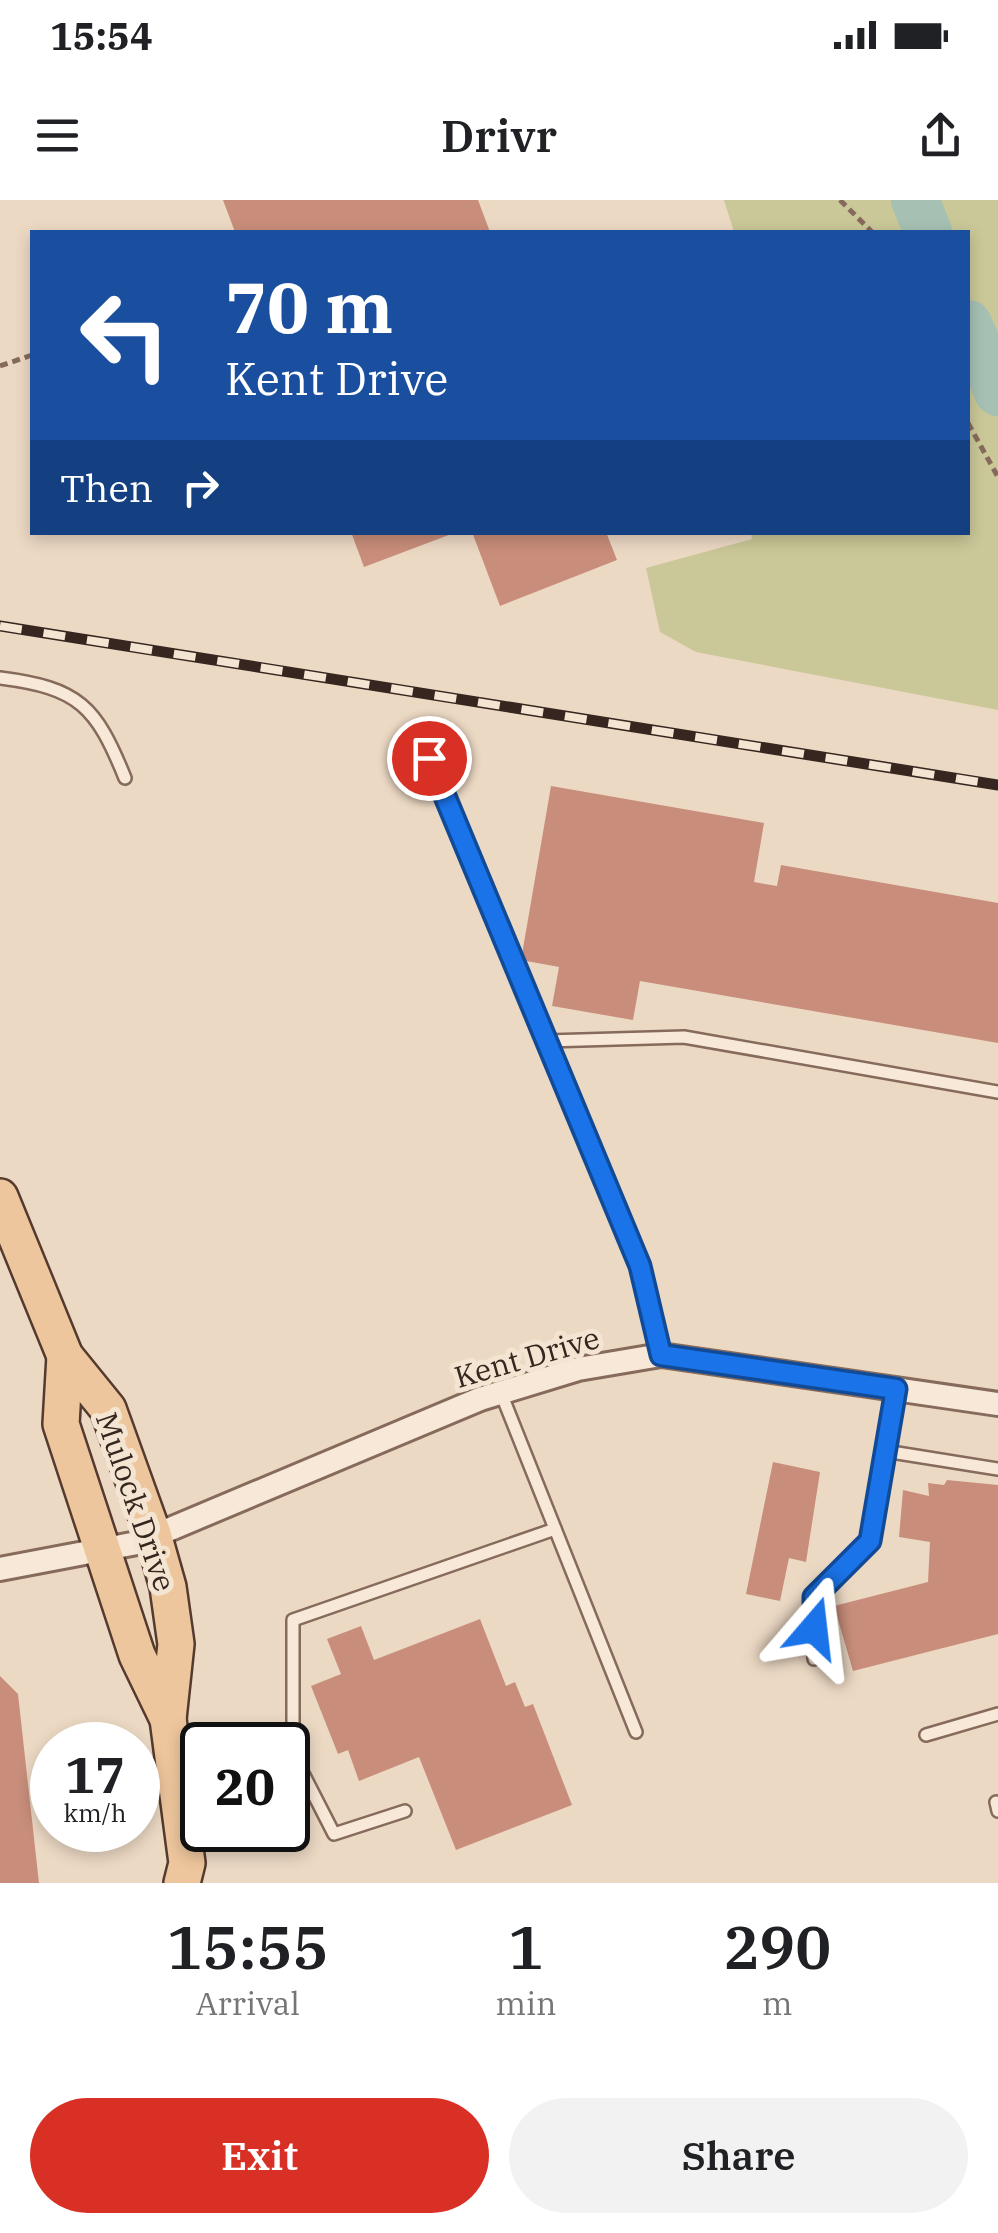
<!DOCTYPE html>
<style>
:root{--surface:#fff;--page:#f2f2f2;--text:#202124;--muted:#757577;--accent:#d93025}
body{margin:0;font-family:"IBM Plex Serif",serif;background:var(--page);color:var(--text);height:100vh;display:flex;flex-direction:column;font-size:38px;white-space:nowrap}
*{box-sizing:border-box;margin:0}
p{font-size:32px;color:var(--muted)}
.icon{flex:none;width:55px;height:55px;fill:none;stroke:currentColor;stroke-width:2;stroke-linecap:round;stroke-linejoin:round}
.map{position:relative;height:1683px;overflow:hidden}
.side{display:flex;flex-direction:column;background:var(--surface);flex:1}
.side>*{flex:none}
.top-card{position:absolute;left:30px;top:30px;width:940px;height:305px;border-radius:0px;box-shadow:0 5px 15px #0003;background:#1a4fa0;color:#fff;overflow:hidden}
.speed{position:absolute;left:30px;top:1522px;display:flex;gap:20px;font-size:50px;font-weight:700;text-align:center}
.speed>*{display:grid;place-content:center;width:130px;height:130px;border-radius:50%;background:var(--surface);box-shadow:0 5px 15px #0003;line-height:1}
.speed small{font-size:25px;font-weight:400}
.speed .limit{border:5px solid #111;border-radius:15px;background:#fff;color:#111}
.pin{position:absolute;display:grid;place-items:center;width:85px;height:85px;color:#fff;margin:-42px;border:5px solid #fff;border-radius:50%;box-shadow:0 2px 10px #0007}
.me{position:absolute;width:110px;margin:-55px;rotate:17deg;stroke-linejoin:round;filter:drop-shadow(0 0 8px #0008)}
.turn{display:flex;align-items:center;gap:35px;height:210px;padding:0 30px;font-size:45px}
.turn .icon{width:130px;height:130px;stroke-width:2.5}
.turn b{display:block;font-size:70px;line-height:85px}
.then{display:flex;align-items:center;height:95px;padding:0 30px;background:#0003;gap:20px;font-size:38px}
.eta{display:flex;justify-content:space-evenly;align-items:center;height:170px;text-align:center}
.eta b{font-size:60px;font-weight:600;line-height:70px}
.button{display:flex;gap:20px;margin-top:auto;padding:20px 30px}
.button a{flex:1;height:115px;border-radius:60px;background:var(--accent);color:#fff;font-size:40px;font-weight:600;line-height:115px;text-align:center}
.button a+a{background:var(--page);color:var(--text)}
.status{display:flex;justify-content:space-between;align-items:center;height:70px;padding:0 50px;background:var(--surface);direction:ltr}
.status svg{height:28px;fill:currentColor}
header{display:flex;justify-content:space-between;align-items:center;height:130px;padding:0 30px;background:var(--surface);font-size:45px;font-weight:600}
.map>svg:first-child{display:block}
.green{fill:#cac798}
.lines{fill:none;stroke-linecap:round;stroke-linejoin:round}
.river{stroke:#a6c0b3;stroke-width:48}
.building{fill:#c98e7b}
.service-casing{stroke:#866a5b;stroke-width:16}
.minor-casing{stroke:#866a5b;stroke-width:28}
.primary-casing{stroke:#543a2f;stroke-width:40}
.path{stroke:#866a5b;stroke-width:5;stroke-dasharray:8 5;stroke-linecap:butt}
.service{stroke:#f7e8d7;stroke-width:11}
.minor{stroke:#f7e8d7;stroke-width:22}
.primary{stroke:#eec69d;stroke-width:35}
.rail-casing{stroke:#37261f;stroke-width:11}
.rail{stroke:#f4e5d3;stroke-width:8;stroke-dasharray:22;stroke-linecap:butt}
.route-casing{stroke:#114b97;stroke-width:25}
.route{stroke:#1a73e8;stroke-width:18}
.labels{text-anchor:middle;stroke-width:10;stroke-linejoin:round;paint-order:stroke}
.street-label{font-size:30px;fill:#37261f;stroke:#f4e5d3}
</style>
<div class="status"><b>15:54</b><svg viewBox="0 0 49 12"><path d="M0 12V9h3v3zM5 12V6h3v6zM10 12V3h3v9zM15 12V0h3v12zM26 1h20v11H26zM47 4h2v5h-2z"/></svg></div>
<header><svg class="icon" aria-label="menu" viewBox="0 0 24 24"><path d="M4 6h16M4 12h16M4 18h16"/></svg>Drivr<svg class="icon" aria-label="share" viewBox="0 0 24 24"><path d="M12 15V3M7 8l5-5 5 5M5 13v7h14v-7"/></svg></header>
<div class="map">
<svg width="998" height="1683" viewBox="0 0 998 1683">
<rect width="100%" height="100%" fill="#ecd9c4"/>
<!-- green -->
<polygon class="green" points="724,0 998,0 998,510 696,452 660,432 646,368 752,339 751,333 968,332 968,32 734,32"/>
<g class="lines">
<!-- river -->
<g class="river">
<polyline points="915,0 928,32"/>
<polyline points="968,124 998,192"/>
</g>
</g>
<!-- building -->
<g class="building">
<polygon points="223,0 478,0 490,32 235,32"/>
<polygon points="351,332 454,332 454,333 364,367"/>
<polygon points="472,332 606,332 617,360 500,406"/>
<polygon points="551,586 764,623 754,682 777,686 781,665 998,703 998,843 640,781 633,820 552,806 559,767 521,760"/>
<polygon points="773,1262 820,1272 806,1362 789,1358 780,1401 746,1394"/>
<polygon points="947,1280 998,1285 998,1434 853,1471 834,1406 928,1382 930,1342 899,1337 903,1290 929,1296 928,1283 944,1285"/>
<polygon points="480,1419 506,1486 515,1482 525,1507 533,1504 572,1605 456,1650 419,1557 359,1581 348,1550 338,1554 311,1486 341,1474 327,1439 361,1426 374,1460"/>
<polygon points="0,1476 18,1494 39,1683 0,1683"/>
</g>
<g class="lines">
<defs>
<g id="service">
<path d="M0,478C79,488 96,506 125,578"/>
<polyline points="429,558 640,1066 661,1155"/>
<polyline points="547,841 684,837 998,892"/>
<polyline points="501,1193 636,1532"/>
<polyline points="885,1251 998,1269"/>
<polyline points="814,1459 814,1397 870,1341 896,1189"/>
<polyline points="926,1535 998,1514"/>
<polyline points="177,1567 202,1564"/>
<polyline points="996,1602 998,1611"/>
<polyline points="405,1611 334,1634 293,1554 293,1420 555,1329"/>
</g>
<polyline id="minor" points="0,1369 137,1343 480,1199 578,1169 661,1155 998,1204"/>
<g id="primary">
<polyline points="0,997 65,1156 108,1209 153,1334 168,1387 176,1444 168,1519"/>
<polyline points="65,1156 61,1224 137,1455 168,1519 187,1663 182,1683"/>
</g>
</defs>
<!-- service casing -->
<use href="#service" class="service-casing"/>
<!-- minor casing -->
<use href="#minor" class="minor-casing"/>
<!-- primary casing -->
<use href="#primary" class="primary-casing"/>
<!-- path -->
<g class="path">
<polyline points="840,0 872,32"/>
<polyline points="0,166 32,155"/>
<polyline points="968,223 998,277"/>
</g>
<!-- service -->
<use href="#service" class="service"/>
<!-- minor -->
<use href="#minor" class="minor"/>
<!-- primary -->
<use href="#primary" class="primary"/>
<defs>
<polyline id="rail" points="0,426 998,585"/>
</defs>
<!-- rail casing -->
<use href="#rail" class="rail-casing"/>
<!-- rail -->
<use href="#rail" class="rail"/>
</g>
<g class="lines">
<defs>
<polyline id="route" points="429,558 640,1066 661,1155 896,1189 870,1341 814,1397 814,1428"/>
</defs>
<!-- route casing -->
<use href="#route" class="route-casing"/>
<!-- route -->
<use href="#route" class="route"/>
</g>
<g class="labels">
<!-- street labels -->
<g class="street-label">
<text transform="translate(527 1158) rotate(-16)" y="10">Kent Drive</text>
<text transform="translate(135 1302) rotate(71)" y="10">Mulock Drive</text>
</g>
</g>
</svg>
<div class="speed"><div>17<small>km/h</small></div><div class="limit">20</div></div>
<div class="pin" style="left:429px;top:558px;background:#d93025"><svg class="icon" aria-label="arrive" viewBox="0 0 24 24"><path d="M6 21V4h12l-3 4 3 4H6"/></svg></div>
<svg class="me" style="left:814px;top:1428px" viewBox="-20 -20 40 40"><path d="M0-17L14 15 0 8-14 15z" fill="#1a73e8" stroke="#fff" stroke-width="4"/></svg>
<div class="top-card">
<div class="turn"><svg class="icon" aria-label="left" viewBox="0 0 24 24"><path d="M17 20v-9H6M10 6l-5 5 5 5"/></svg><div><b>70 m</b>Kent Drive</div></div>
<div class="then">Then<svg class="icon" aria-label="right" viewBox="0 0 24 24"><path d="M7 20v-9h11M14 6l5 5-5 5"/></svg></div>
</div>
</div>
<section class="side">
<div class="eta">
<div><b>15:55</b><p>Arrival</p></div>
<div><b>1</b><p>min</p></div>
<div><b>290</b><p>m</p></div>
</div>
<div class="button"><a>Exit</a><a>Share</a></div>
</section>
